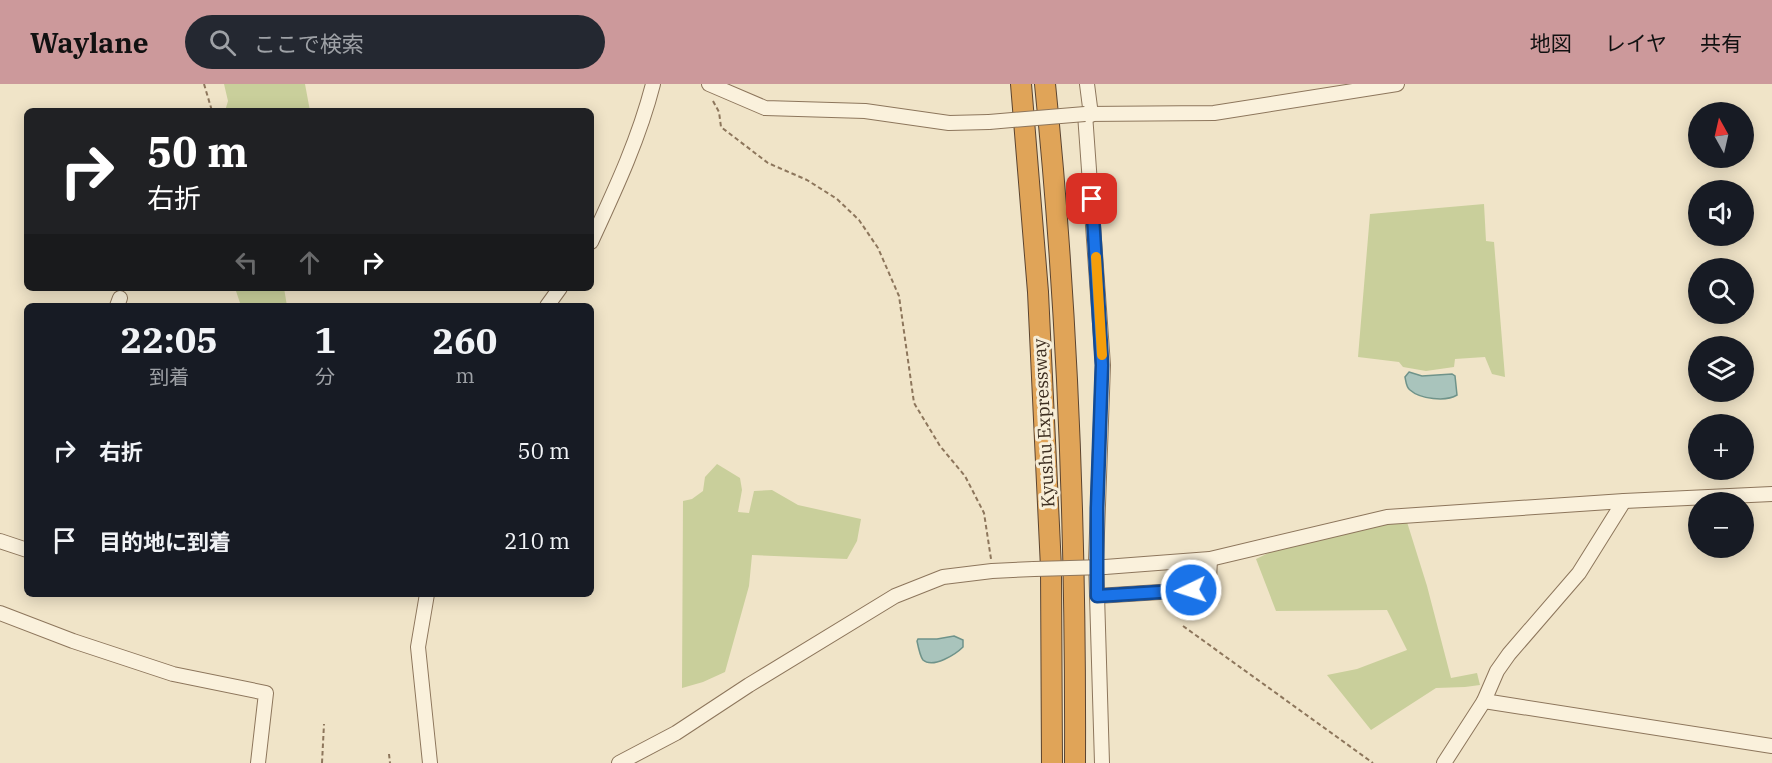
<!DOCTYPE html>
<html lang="ja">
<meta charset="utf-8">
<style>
:root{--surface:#171b24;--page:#242831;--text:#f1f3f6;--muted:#9ea1a6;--accent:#cc999b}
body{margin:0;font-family:"IBM Plex Serif","Noto Sans JP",serif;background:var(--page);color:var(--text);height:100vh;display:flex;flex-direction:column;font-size:22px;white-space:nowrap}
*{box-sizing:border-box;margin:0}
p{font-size:20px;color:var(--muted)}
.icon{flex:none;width:33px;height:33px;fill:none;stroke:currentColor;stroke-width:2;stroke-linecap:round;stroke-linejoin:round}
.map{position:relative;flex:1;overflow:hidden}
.panel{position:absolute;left:24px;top:219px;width:570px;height:294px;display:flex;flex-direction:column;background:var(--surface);border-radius:9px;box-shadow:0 3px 15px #0003}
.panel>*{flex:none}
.guide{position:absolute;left:24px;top:24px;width:570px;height:183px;border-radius:9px;box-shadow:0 3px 15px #0003;background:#202124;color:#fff;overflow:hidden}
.needle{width:39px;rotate:352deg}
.buttons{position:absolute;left:1688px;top:18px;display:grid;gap:12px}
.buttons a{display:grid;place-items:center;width:66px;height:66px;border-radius:50%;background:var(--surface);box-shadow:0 3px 15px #0003;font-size:30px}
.pin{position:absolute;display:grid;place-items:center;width:51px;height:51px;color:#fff;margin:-26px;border-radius:12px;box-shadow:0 3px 9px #0006}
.me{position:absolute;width:66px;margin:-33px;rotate:266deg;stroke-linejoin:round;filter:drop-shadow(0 0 4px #0008)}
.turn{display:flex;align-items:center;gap:21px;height:126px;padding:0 24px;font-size:27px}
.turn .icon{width:78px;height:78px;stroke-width:2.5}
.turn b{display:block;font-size:42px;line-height:51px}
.lanes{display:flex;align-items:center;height:57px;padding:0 24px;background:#0003;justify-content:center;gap:30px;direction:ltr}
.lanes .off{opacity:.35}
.eta{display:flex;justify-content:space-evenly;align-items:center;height:102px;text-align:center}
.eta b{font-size:36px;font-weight:700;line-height:42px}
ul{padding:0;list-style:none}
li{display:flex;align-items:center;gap:18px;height:90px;padding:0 24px}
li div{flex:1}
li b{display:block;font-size:22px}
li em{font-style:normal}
header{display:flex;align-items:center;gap:36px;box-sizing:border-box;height:84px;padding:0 30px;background:var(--accent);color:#111}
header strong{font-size:28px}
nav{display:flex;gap:33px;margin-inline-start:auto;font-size:21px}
.search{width:420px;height:54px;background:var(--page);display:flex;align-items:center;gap:15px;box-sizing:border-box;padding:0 21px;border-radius:33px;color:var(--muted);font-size:22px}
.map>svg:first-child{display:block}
.green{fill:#c9cf9b}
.water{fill:#a9c4bc;stroke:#6f938a;stroke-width:1.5}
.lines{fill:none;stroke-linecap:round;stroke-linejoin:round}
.minor-casing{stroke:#8d765c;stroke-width:16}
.highway-casing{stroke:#5b4430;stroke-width:22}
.path{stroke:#8d765c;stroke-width:2;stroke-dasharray:4.5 3;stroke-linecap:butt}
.minor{stroke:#faf1dc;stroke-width:14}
.highway{stroke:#e0a458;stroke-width:20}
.minor-bridge-casing{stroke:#8d765c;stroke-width:16;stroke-linecap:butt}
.minor-bridge{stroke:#faf1dc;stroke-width:14}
.route-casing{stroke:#114b97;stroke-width:15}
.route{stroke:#1a73e8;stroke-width:10}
.slow{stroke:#f59e0b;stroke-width:10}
.labels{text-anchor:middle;stroke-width:6;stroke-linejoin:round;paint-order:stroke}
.street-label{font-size:18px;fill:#3d2e20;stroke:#f7eed8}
</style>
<header>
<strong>Waylane</strong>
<div class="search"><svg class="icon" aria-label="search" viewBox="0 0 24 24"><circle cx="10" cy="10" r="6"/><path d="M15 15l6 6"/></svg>ここで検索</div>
<nav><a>地図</a><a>レイヤ</a><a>共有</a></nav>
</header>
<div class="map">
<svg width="1772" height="679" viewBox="0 0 1772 679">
<rect width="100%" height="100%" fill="#f0e4c8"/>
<!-- green -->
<g class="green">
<polygon points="224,0 305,0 310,27 225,27 228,17"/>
<polygon points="1484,120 1486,157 1494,158 1505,293 1492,290 1485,273 1455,275 1454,283 1426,287 1403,283 1399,278 1358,273 1370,130"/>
<polygon points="235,204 284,204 287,222 241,222"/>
<polygon points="717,380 740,394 742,406 738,428 749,429 754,407 772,406 798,421 861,435 857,457 847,475 752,471 749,502 725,588 703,598 682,604 683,417 692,415 703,407 705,393"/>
<polygon points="1407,438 1427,502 1451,594 1477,589 1480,601 1465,603 1436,604 1371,646 1327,591 1357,585 1407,566 1387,526 1276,527 1256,475 1287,460 1381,440"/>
</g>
<!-- water -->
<g class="water">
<path d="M1409,288L1422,292L1452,290L1455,292L1457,311C1446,318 1420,315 1410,306C1406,303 1406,297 1405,293Z"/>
<path d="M954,552L963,556V563C956,570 933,585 923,576C920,572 918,562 917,557L918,555H937Z"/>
</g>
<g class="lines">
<defs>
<g id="minor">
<polyline points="709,0 765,24 865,27 949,39 989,38"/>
<polyline points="1087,0 1091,31"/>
<path d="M591,158C615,106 639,55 653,0"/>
<polyline points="117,222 120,214"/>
<polyline points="547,222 560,204"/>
<polyline points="0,457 27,466"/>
<polyline points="1105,483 1210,475 1387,433 1624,417 1772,410"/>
<polyline points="427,510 418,563 430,679"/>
<polyline points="1097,512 1191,506 1209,496 1210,475"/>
<polyline points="0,529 73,557 173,590 266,609 258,679"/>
<polyline points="1484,617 1772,662"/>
<polyline points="619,679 676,649 749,601 895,512 943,493 992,487 1034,485"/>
<polyline points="1102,679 1096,477 1103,281 1085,30 1214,29 1397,0"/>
<polyline points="1444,679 1484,617 1497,587 1509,570 1579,489 1624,417"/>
</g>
<g id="highway">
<polyline points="1021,0 1038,208 1051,484 1052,679"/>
<path d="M1045,0C1068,225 1076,453 1075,679"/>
</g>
</defs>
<!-- minor casing -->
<use href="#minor" class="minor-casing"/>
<!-- highway casing -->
<use href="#highway" class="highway-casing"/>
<!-- path -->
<g class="path">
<polyline points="204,0 212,27"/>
<polyline points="713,17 719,28 721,43 768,79 807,96 837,115 859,136 878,164 899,212 914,319 940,362 965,392 984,429 991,475"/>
<polyline points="1183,542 1373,679"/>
<polyline points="389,670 390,679"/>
<polyline points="322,679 324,640"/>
</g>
<!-- minor -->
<use href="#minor" class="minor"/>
<!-- highway -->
<use href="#highway" class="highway"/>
<defs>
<g id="minor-bridge">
<polyline points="989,38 1085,30"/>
<polyline points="1034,485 1105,483"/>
</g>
</defs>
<!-- minor-bridge casing -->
<use href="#minor-bridge" class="minor-bridge-casing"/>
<!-- minor-bridge -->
<use href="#minor-bridge" class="minor-bridge"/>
</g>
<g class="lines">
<defs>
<polyline id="route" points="1092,115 1102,281 1097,424 1097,512 1191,506"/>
</defs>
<!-- route casing -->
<use href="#route" class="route-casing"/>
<!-- route -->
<use href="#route" class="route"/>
<!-- slow -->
<polyline class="slow" points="1096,173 1102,271"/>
</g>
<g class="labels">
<!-- street labels -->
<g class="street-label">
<text transform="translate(1044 339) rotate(-93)" y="6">Kyushu Expressway</text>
</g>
</g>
</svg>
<div class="buttons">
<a><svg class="needle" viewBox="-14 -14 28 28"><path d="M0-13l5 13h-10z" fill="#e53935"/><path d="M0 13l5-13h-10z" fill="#9ea1a6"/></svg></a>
<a><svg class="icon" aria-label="sound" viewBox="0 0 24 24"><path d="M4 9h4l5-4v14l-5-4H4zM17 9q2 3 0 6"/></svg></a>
<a><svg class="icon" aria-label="search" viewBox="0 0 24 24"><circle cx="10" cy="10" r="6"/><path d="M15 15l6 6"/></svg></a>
<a><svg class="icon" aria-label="layers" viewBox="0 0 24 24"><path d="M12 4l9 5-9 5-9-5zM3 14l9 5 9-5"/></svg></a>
<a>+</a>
<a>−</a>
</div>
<div class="pin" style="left:1092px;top:115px;background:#d93025"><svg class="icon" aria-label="arrive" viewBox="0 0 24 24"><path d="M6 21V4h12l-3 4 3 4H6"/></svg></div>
<svg class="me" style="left:1191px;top:506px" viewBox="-20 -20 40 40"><circle r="17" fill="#1a73e8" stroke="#fff" stroke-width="3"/><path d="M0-11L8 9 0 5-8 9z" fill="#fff"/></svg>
<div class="guide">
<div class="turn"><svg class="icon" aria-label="right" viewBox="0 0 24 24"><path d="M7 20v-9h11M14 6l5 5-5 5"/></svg><div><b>50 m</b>右折</div></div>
<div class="lanes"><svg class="icon off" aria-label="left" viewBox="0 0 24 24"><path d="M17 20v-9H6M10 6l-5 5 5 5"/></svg><svg class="icon off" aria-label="ahead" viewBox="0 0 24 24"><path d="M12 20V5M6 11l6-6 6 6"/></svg><svg class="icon" aria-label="right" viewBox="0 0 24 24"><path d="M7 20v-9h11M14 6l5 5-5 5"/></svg></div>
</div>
<section class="panel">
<div class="eta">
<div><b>22:05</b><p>到着</p></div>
<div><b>1</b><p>分</p></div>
<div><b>260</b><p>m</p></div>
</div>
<ul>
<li><svg class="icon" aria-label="right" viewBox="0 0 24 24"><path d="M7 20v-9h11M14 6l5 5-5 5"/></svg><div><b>右折</b></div><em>50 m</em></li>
<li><svg class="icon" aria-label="arrive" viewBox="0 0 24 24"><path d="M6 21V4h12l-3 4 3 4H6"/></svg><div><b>目的地に到着</b></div><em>210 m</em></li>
</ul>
</section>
</div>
